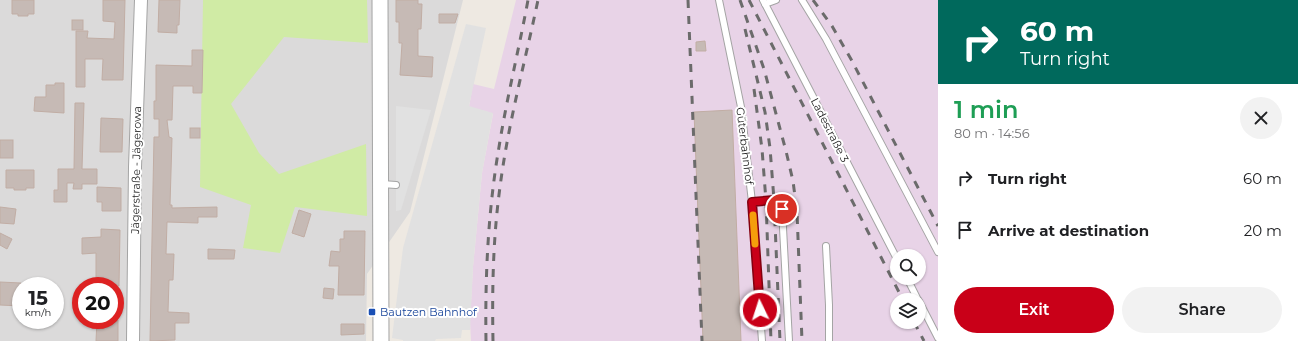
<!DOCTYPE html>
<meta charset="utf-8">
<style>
:root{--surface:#fff;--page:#f2f2f2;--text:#202124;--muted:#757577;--accent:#c90018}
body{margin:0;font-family:Montserrat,sans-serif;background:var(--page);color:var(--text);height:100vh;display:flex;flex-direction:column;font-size:15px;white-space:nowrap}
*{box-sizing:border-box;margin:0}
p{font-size:13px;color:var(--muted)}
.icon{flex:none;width:22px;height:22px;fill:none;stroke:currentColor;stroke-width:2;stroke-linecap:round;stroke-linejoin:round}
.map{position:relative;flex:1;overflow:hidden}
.sheet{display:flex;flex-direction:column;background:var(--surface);width:360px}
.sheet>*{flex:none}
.guide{background:#00695c;color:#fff;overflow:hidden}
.tools{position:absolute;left:890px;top:249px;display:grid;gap:8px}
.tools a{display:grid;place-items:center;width:36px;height:36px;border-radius:50%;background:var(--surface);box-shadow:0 1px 3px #0004;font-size:20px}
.speed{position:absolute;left:12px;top:277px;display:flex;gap:8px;font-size:20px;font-weight:700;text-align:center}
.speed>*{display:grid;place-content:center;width:52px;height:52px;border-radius:50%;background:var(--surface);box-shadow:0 1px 3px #0004;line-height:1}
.speed small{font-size:10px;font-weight:400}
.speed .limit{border:6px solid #d22;background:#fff;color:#111}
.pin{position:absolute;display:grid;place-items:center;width:34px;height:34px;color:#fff;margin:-17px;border:2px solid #fff;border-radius:50%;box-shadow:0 1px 4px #0007}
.me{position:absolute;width:44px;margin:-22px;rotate:356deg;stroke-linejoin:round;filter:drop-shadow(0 0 3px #0008)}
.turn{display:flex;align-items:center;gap:14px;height:84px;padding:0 16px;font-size:18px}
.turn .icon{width:52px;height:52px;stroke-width:2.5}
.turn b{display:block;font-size:28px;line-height:34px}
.round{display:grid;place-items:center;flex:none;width:42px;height:42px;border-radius:21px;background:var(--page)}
.summary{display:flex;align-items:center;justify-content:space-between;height:68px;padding:0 16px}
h1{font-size:24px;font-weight:600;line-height:30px;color:#1e9e55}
.primary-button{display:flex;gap:8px;margin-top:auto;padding:8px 16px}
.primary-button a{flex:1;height:46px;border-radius:24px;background:var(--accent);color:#fff;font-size:16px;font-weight:600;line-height:46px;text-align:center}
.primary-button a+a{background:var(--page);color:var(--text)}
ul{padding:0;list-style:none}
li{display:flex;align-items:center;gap:12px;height:52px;padding:0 16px}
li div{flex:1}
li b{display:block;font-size:15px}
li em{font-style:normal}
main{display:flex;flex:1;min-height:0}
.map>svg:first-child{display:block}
.residential{fill:#dbdada;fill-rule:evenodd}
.industrial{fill:#e8d3e7;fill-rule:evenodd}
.grass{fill:#d0eba5}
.parking{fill:#e1e1e1}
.building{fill:#c6bab5;stroke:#c1ada4}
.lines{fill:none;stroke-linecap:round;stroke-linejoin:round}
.service-casing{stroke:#a4a4a4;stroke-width:8}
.minor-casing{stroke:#a4a4a4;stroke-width:14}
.tertiary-casing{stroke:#a4a4a4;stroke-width:17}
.service{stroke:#fff;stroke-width:6}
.minor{stroke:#fff;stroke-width:12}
.tertiary{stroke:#fff;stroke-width:15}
.rail{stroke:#6b6b6b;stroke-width:3;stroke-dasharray:8 8;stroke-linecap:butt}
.route-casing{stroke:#830010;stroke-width:10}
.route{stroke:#c90018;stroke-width:7}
.slow{stroke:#f59e0b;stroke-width:7}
.transit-dot{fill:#1a4fb4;stroke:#fff;stroke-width:1.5}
.labels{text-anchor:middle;stroke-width:4;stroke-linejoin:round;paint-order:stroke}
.street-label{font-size:11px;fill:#1d1d1d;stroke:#fff}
.transit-label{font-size:11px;fill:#164399;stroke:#fff;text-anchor:start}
</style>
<main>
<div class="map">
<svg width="938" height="341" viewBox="0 0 938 341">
<rect width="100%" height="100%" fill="#eee9e2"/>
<!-- residential -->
<path class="residential" d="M0,0H463L410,212L367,274L366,341H0ZM21,286H55V320H21ZM81,286H115V320H81Z"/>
<!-- industrial -->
<path class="industrial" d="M516,0H938V341H471L470,321L473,267L482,173L493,114L469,107L473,84L494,89ZM897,256H919V278H897ZM897,300H919V322H897Z"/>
<!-- grass -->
<polygon class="grass" points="203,0 367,0 368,43 284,37 231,104 259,153 279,174 366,144 367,216 295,207 280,253 243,248 251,205 200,187"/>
<!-- parking -->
<g class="parking">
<polygon points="466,24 486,28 469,106 493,113 482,173 473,267 470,330 462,330 461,338 436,339 435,341 403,341 403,340 392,338 403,248"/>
<polygon points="396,106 431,110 401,210 396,211"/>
</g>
<!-- building -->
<g class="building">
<polygon points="12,0 34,0 34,14 28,14 28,16 18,16 18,14 12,14"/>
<polygon points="103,0 125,0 123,80 102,80 103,59 85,59 85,87 76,87 76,31 88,31 87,38 114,39 115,22 103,21"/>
<polygon points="159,0 180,0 179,25 177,25 177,33 158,32"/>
<polygon points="396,0 418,0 418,4 422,4 421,29 418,29 418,56 433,57 432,77 400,75 402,43 399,43 399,22 396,22"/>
<polygon points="439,14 458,14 455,23 439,23"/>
<rect x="72" y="20" width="11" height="10"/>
<polygon points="705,41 706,51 696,51 696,42"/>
<polygon points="192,50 203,50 202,93 193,93 193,86 173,86 172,120 167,120 169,137 172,138 170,205 172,205 172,208 217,207 217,217 198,217 198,223 167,222 166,254 174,254 173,280 169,280 168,312 189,313 189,323 175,323 175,340 150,341 154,137 159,137 159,119 154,119 154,101 156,101 156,65 192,66"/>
<polygon points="55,83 64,83 64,113 34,111 35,97 46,97 46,85 55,85"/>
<polygon points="75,103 84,103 82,169 97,169 97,184 82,184 82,189 73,189 74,183 67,183 67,202 54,202 54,190 58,190 58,169 74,169"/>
<polygon points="732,110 741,341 703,341 694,112"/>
<polygon points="101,118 123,119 122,152 100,152"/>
<rect x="190" y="128" width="10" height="10"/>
<rect x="0" y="140" width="13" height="18"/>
<polygon points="6,170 34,170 34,188 26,188 26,190 14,190 14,188 6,188"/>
<polygon points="97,187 121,188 121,211 102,211 102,202 97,202"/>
<polygon points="0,207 16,209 14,224 0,223"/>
<polygon points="299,210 311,214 304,237 292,233"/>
<polygon points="101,229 120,230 119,286 107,286 107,284 96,283 96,253 82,254 82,238 101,237"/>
<polygon points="344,231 365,231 364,295 338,295 339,266 329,266 331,251 340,252 340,239 344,239"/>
<polygon points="0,233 12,239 7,249 0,245"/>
<polygon points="208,249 235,250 234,259 208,259"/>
<polygon points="0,282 21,283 21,306 0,305"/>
<polygon points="324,288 334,289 333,299 323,298"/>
<polygon points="97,320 118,320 118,341 96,341"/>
<polygon points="341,324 364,324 364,334 341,335"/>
</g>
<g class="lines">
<defs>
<g id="service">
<polyline points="719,0 741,107 752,202 762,341"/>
<polyline points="763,0 897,259"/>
<polyline points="802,0 826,39 938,252"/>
<polyline points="765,4 776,0"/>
<polyline points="382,184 396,185"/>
<polyline points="752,202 774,200 777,201 782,209 789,341"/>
<polyline points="826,246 829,305 829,341"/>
<polyline points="907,278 918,300"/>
<polyline points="919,301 938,338"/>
</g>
<polyline id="minor" points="133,341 135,167 141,0"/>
<polyline id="tertiary" points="380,0 381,341"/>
</defs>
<!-- service casing -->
<use href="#service" class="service-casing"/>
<!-- minor casing -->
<use href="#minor" class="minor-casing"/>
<!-- tertiary casing -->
<use href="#tertiary" class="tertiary-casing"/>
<!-- service -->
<use href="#service" class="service"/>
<!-- minor -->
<use href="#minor" class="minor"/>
<!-- tertiary -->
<use href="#tertiary" class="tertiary"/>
<!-- rail -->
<g class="rail">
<polyline points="688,0 702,341"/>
<polyline points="740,0 764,69 786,151 793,181 797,212 802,341"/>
<polyline points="749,0 903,300"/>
<polyline points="813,0 832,26 852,61 938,226"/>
<polyline points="745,29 765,112 770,148 774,200 780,341"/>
<polyline points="754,89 762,149 766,201 771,341"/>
<polyline points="914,322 924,341"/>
<path d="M486,341C485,276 488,211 499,147C507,97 519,49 528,0"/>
<path d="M493,341C492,289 493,238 500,187C508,124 525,62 538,0"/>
</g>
</g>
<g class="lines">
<defs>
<polyline id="route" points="760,310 752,202 774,200 777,201 782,209"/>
</defs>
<!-- route casing -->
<use href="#route" class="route-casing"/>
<!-- route -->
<use href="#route" class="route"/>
<!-- slow -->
<polyline class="slow" points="753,215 755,244"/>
</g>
<!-- markers -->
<rect class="transit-dot" x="368" y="308" width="8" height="8" rx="2"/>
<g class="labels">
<!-- street labels -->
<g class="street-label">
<text transform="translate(830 130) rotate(63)" y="4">Ladestraße 3</text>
<text transform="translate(745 146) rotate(83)" y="4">Güterbahnhof</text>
<text transform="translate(136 170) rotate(-89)" y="4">Jägerstraße - Jägerowa</text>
</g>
<!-- transit labels -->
<g class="transit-label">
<text x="380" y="316">Bautzen Bahnhof</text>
</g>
</g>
</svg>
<div class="tools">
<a><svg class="icon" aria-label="search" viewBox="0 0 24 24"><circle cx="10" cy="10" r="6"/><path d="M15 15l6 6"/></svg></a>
<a><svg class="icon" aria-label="layers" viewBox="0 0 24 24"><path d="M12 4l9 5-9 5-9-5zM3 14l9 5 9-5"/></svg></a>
</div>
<div class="speed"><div>15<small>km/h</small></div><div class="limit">20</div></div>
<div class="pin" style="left:782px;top:209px;background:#d93025"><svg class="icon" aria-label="arrive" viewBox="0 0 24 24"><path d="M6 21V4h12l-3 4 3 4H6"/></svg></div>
<svg class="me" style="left:760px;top:310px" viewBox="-20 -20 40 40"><circle r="17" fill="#c90018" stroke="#fff" stroke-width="3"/><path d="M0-11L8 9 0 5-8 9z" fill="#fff"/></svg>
</div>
<section class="sheet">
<div class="guide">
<div class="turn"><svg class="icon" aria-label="right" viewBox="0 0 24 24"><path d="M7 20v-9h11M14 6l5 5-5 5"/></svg><div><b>60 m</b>Turn right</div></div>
</div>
<div class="summary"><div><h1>1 min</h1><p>80 m · 14:56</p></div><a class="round"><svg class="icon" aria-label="close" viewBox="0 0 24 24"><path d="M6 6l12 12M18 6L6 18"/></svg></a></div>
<ul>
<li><svg class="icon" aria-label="right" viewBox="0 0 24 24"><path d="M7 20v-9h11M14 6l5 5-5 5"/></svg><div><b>Turn right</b></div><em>60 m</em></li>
<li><svg class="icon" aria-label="arrive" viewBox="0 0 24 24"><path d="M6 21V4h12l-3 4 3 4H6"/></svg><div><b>Arrive at destination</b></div><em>20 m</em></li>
</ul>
<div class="primary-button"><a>Exit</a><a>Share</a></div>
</section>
</main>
